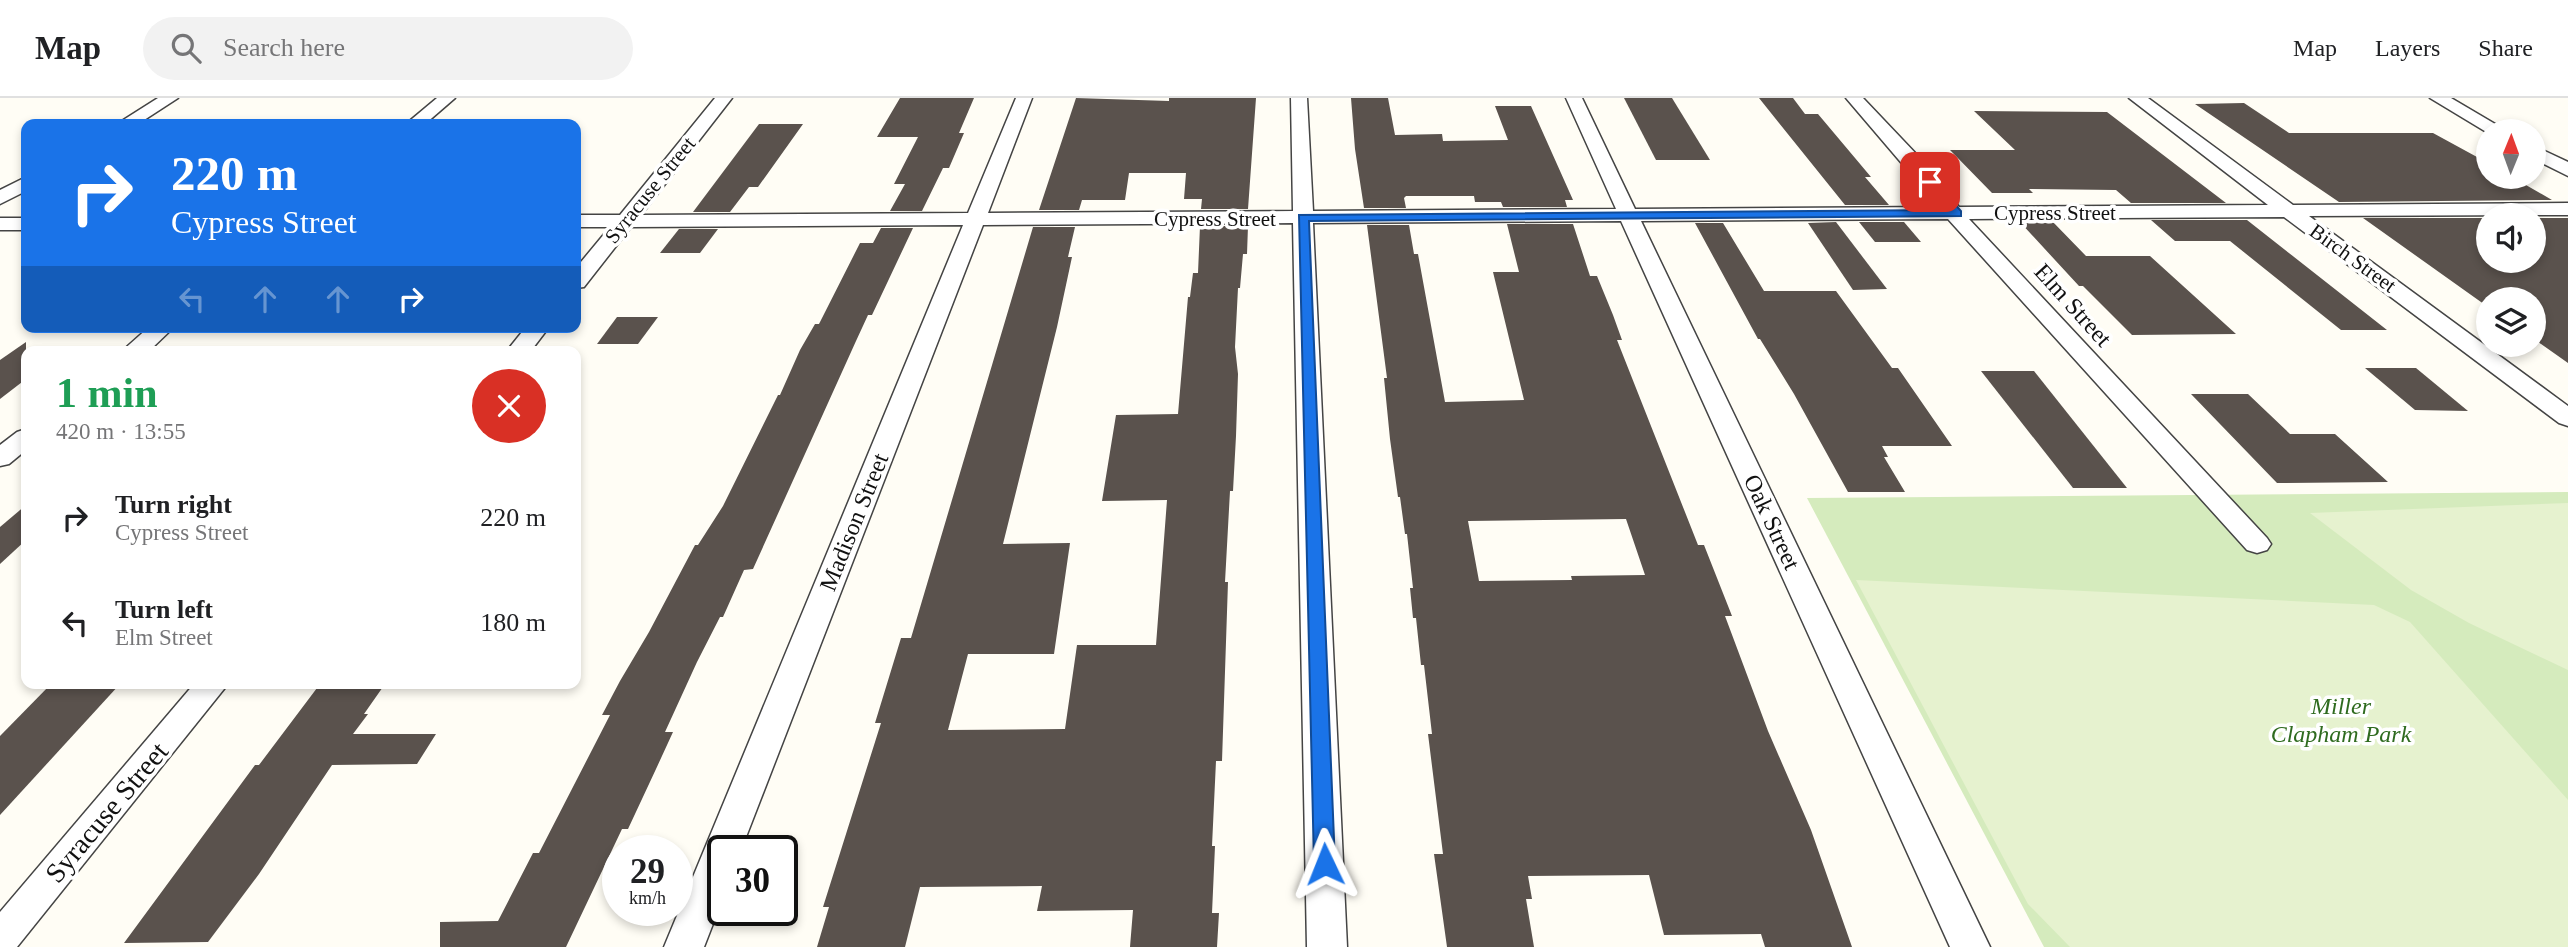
<!DOCTYPE html>
<meta charset="utf-8">
<style>
:root{--surface:#fff;--page:#f2f2f2;--text:#202124;--muted:#757577;--line:#e0e0e0}
body{margin:0;font-family:"Times New Roman",serif;background:var(--page);color:var(--text);height:100vh;display:flex;flex-direction:column;font-size:26px;white-space:nowrap}
*{box-sizing:border-box;margin:0}
p{font-size:23px;color:var(--muted)}
.icon{flex:none;width:38px;height:38px;fill:none;stroke:currentColor;stroke-width:2;stroke-linecap:round;stroke-linejoin:round}
.map{position:relative;flex:1;overflow:hidden}
.panel{position:absolute;left:21px;top:248px;width:560px;height:343px;display:flex;flex-direction:column;background:var(--surface);border-radius:14px;box-shadow:0 4px 10px #0003}
.panel>*{flex:none}
.banner{position:absolute;left:21px;top:21px;width:560px;height:214px;border-radius:14px;box-shadow:0 4px 10px #0003;background:#1a73e8;color:#fff;overflow:hidden}
.needle{width:46px;rotate:1deg}
.buttons{position:absolute;left:2476px;top:21px;display:grid;gap:14px}
.buttons a{display:grid;place-items:center;width:70px;height:70px;border-radius:50%;background:var(--surface);box-shadow:0 4px 10px #0003;font-size:35px}
.speed{position:absolute;left:602px;top:737px;display:flex;gap:14px;font-size:35px;font-weight:700;text-align:center}
.speed>*{display:grid;place-content:center;width:91px;height:91px;border-radius:50%;background:var(--surface);box-shadow:0 4px 10px #0003;line-height:1}
.speed small{font-size:18px;font-weight:400}
.speed .limit{border:4px solid #111;border-radius:10px;background:#fff;color:#111}
.pin{position:absolute;display:grid;place-items:center;width:60px;height:60px;color:#fff;margin:-30px;border-radius:14px;box-shadow:0 4px 10px #0006}
.me{position:absolute;width:77px;margin:-38px;rotate:358deg;stroke-linejoin:round;filter:drop-shadow(0 0 5px #0008)}
.turn{display:flex;align-items:center;gap:24px;height:147px;padding:0 35px;font-size:32px}
.turn .icon{width:91px;height:91px;stroke-width:2.5}
.turn b{display:block;font-size:49px;line-height:60px}
.lanes{display:flex;align-items:center;height:66px;padding:0 35px;background:#0003;justify-content:center;gap:35px;direction:ltr}
.lanes .off{opacity:.35}
.round{display:grid;place-items:center;flex:none;width:74px;height:74px;border-radius:37px;background:var(--page)}
.headline{display:flex;align-items:center;justify-content:space-between;height:119px;padding:0 35px}
h1{font-size:42px;font-weight:800;line-height:52px;color:#1e9e55}
ul{padding:0;list-style:none}
li{display:flex;align-items:center;gap:21px;height:105px;padding:0 35px}
li div{flex:1}
li b{display:block;font-size:26px}
li em{font-style:normal}
header{display:flex;align-items:center;gap:42px;box-sizing:border-box;height:98px;padding:0 35px;background:var(--surface);border-bottom:2px solid var(--line)}
header strong{font-size:33px}
nav{display:flex;gap:38px;margin-inline-start:auto;font-size:24px}
.search{width:490px;height:63px;background:var(--page);display:flex;align-items:center;gap:18px;box-sizing:border-box;padding:0 24px;border-radius:38px;color:var(--muted);font-size:26px}
.map>svg:first-child{display:block}
.green{fill:#d5ebbd}
.pitch{fill:#e6f2cf}
.building{fill:#5a524d;fill-rule:evenodd}
.lines{fill:none;stroke-linecap:round;stroke-linejoin:round}
.minor-casing{stroke:#444;stroke-width:3}
.minor{fill:#fff;fill-rule:evenodd}
.route{fill:#1a73e8;stroke:#114b97;stroke-width:2}
.labels{text-anchor:middle;stroke-width:7;stroke-linejoin:round;paint-order:stroke}
.far-street-label{font-size:21px;fill:#111;stroke:#fff}
.street-label{font-size:24px;fill:#111;stroke:#fff}
.park-label{font-size:24px;font-style:italic;fill:#2f6b1f;stroke:#fff}
.near-street-label{font-size:28px;fill:#111;stroke:#fff}
</style>
<header>
<strong>Map</strong>
<div class="search"><svg class="icon" aria-label="search" viewBox="0 0 24 24"><circle cx="10" cy="10" r="6"/><path d="M15 15l6 6"/></svg>Search here</div>
<nav><a>Map</a><a>Layers</a><a>Share</a></nav>
</header>
<div class="map">
<svg width="2568" height="849" viewBox="0 0 2568 849">
<rect width="100%" height="100%" fill="#fffdf5"/>
<!-- green -->
<polygon class="green" points="2568,394 2568,849 2044,849 1807,400"/>
<!-- pitch -->
<g class="pitch">
<polygon points="2568,405 2568,572 2469,525 2411,492 2310,415"/>
<polygon points="1856,482 2374,507 2410,524 2568,702 2568,849 2070,849 2028,806"/>
</g>
<!-- building -->
<g class="building">
<polygon points="900,0 974,0 959,35 964,35 949,70 943,70 922,113 890,113 905,86 894,86 918,39 877,39"/>
<polygon points="1076,0 1169,3 1169,0 1256,0 1248,111 1201,111 1202,101 1184,101 1186,75 1129,75 1125,102 1082,102 1079,112 1039,112"/>
<polygon points="1351,0 1388,0 1395,37 1442,36 1443,43 1508,42 1495,8 1531,8 1573,102 1565,102 1567,109 1503,109 1501,104 1475,104 1474,98 1406,98 1404,100 1406,110 1364,110 1355,51"/>
<polygon points="1624,0 1672,0 1710,62 1656,62"/>
<polygon points="1759,0 1793,0 1805,16 1818,16 1871,79 1865,79 1889,107 1845,107"/>
<polygon points="2244,5 2289,35 2433,35 2488,65 2488,79 2512,79 2552,102 2339,104 2195,6"/>
<polygon points="1974,13 2107,14 2226,105 2131,105 2116,92 2029,91 2033,95 1992,95 1950,52 2015,52"/>
<polygon points="759,26 803,26 758,89 749,89 730,114 693,114"/>
<polygon points="2363,120 2488,120 2488,163 2534,163 2534,120 2568,120 2568,265 2534,241 2534,201 2488,201 2488,209"/>
<polygon points="2151,122 2247,122 2387,232 2341,232 2230,143 2175,143"/>
<polygon points="2019,123 2052,123 2086,158 2150,158 2236,236 2132,237 2083,188 2079,188"/>
<polygon points="1836,124 1887,191 1853,192 1808,125"/>
<polygon points="1859,124 1904,124 1921,144 1875,144"/>
<polygon points="1695,125 1723,125 1764,193 1836,193 1892,270 1898,270 1952,348 1882,348 1888,359 1884,359 1905,394 1848,394 1794,296 1760,241 1758,241"/>
<path d="M1507,126H1573L1590,178H1597L1613,217L1622,242H1617L1698,447H1704L1732,518H1725L1768,633L1811,732L1852,849H1765L1761,836L1664,837L1649,777L1528,778L1532,801H1526L1534,849H1447L1434,756H1443L1428,636H1432L1424,567H1421L1416,520H1413L1410,490H1413L1407,436H1405L1400,399H1398L1390,341L1384,280H1387L1367,127H1409L1414,156H1418L1445,304L1524,302L1493,174H1519ZM1626,421L1645,477L1571,478L1572,482L1479,483L1468,423Z"/>
<polygon points="1200,128 1248,128 1247,156 1243,156 1240,190 1238,190 1235,249 1238,276 1236,338 1233,393 1230,393 1225,484 1228,484 1222,663 1216,663 1212,748 1215,748 1212,815 1219,815 1217,849 1130,849 1133,812 1037,813 1042,788 920,789 905,849 817,849 829,809 823,809 881,625 875,625 901,540 911,540 1033,129 1075,129 1068,159 1072,159 1057,229 1003,446 1070,445 1054,556 968,556 948,632 1065,631 1077,547 1156,547 1167,402 1102,403 1116,317 1178,316 1188,199 1190,199 1193,175 1198,175"/>
<polygon points="881,130 913,130 872,217 868,217 856,243 753,471 744,472 723,519 720,519 697,564 665,634 673,634 656,671 628,731 622,731 566,849 440,849 440,824 498,823 533,755 539,755 610,617 602,617 620,583 649,534 695,447 698,447 723,408 778,297 780,297 800,252 815,226 819,226 860,145 873,145"/>
<polygon points="679,131 718,131 700,155 660,155"/>
<polygon points="617,219 658,219 638,246 597,246"/>
<polygon points="26,244 26,281 0,301 0,262"/>
<polygon points="2365,270 2416,270 2468,313 2415,312"/>
<polygon points="1981,273 2034,273 2127,390 2073,390"/>
<polygon points="2191,296 2248,296 2290,336 2335,336 2388,384 2277,385"/>
<polygon points="26,407 26,442 0,466 0,429"/>
<polygon points="51,586 120,586 0,717 0,638"/>
<polygon points="320,586 385,586 364,616 368,616 353,636 436,636 417,666 332,667 259,776 208,844 124,845 255,667 259,667"/>
</g>
<g class="lines">
<defs>
<g id="minor">
<polygon points="158,0 178,0 138,26 117,26"/>
<polygon points="437,0 455,0 425,26 406,26"/>
<polygon points="715,0 732,0 641,117 968,115 1016,0 1032,0 988,115 1293,113 1291,0 1307,0 1313,113 1616,111 1566,0 1582,0 1635,111 1939,109 1846,0 1863,0 1920,60 1959,109 2268,107 2129,0 2148,0 2293,107 2568,105 2568,117 2309,118 2568,308 2568,328 2559,325 2284,119 1969,121 2267,440 2271,446 2267,452 2257,455 2247,452 1948,121 1641,123 1990,849 1950,849 1621,123 1313,125 1347,849 1307,849 1293,125 983,127 741,752 723,752 723,800 704,849 664,849 963,127 631,129 584,189 576,190 576,170 610,129 576,129 576,117 620,117"/>
<polygon points="2430,0 2451,0 2507,33 2488,35"/>
<polygon points="2534,48 2568,64 2568,78 2534,61"/>
<polygon points="26,79 26,93 0,106 0,92"/>
<rect x="0" y="120" width="26" height="12"/>
<polygon points="149,229 174,229 148,254 121,254"/>
<polygon points="526,229 549,229 530,254 506,254"/>
<polygon points="26,331 26,352 9,366 0,368 0,347 17,334"/>
<polygon points="194,586 228,586 17,849 0,849 0,814"/>
</g>
</defs>
<!-- minor casing -->
<use href="#minor" class="minor-casing"/>
<!-- minor -->
<use href="#minor" class="minor"/>
</g>
<!-- route -->
<polygon class="route" points="1926,82 1934,82 1961,113 1961,118 1309,123 1335,766 1332,772 1325,774 1317,772 1314,766 1299,117 1948,112 1926,87"/>
<g class="labels">
<!-- far-street labels -->
<g class="far-street-label">
<text transform="translate(650 92) rotate(-51)" y="7">Syracuse Street</text>
<text x="2055" y="122">Cypress Street</text>
<text x="1215" y="128">Cypress Street</text>
<text transform="translate(2353 160) rotate(36)" y="7">Birch Street</text>
</g>
<!-- street labels -->
<g class="street-label">
<text transform="translate(2073 207) rotate(48)" y="8">Elm Street</text>
<text transform="translate(854 424) rotate(-68)" y="8">Madison Street</text>
<text transform="translate(1772 424) rotate(65)" y="8">Oak Street</text>
</g>
<!-- park labels -->
<g class="park-label">
<text x="2341" y="616">Miller<tspan x="2341" dy="28">Clapham Park</tspan></text>
</g>
<!-- near-street labels -->
<g class="near-street-label">
<text transform="translate(106 714) rotate(-50)" y="10">Syracuse Street</text>
</g>
</g>
</svg>
<div class="buttons">
<a><svg class="needle" viewBox="-14 -14 28 28"><path d="M0-13l5 13h-10z" fill="#e53935"/><path d="M0 13l5-13h-10z" fill="#757577"/></svg></a>
<a><svg class="icon" aria-label="sound" viewBox="0 0 24 24"><path d="M4 9h4l5-4v14l-5-4H4zM17 9q2 3 0 6"/></svg></a>
<a><svg class="icon" aria-label="layers" viewBox="0 0 24 24"><path d="M12 4l9 5-9 5-9-5zM3 14l9 5 9-5"/></svg></a>
</div>
<div class="speed"><div>29<small>km/h</small></div><div class="limit">30</div></div>
<div class="pin" style="left:1930px;top:84px;background:#d93025"><svg class="icon" aria-label="arrive" viewBox="0 0 24 24"><path d="M6 21V4h12l-3 4 3 4H6"/></svg></div>
<svg class="me" style="left:1325px;top:766px" viewBox="-20 -20 40 40"><path d="M0-17L14 15 0 8-14 15z" fill="#1a73e8" stroke="#fff" stroke-width="4"/></svg>
<div class="banner">
<div class="turn"><svg class="icon" aria-label="right" viewBox="0 0 24 24"><path d="M7 20v-9h11M14 6l5 5-5 5"/></svg><div><b>220 m</b>Cypress Street</div></div>
<div class="lanes"><svg class="icon off" aria-label="left" viewBox="0 0 24 24"><path d="M17 20v-9H6M10 6l-5 5 5 5"/></svg><svg class="icon off" aria-label="ahead" viewBox="0 0 24 24"><path d="M12 20V5M6 11l6-6 6 6"/></svg><svg class="icon off" aria-label="ahead" viewBox="0 0 24 24"><path d="M12 20V5M6 11l6-6 6 6"/></svg><svg class="icon" aria-label="right" viewBox="0 0 24 24"><path d="M7 20v-9h11M14 6l5 5-5 5"/></svg></div>
</div>
<section class="panel">
<div class="headline"><div><h1>1 min</h1><p>420 m · 13:55</p></div><a class="round" style="background:#d93025;color:#fff"><svg class="icon" aria-label="close" viewBox="0 0 24 24"><path d="M6 6l12 12M18 6L6 18"/></svg></a></div>
<ul>
<li><svg class="icon" aria-label="right" viewBox="0 0 24 24"><path d="M7 20v-9h11M14 6l5 5-5 5"/></svg><div><b>Turn right</b><p>Cypress Street</p></div><em>220 m</em></li>
<li><svg class="icon" aria-label="left" viewBox="0 0 24 24"><path d="M17 20v-9H6M10 6l-5 5 5 5"/></svg><div><b>Turn left</b><p>Elm Street</p></div><em>180 m</em></li>
</ul>
</section>
</div>
